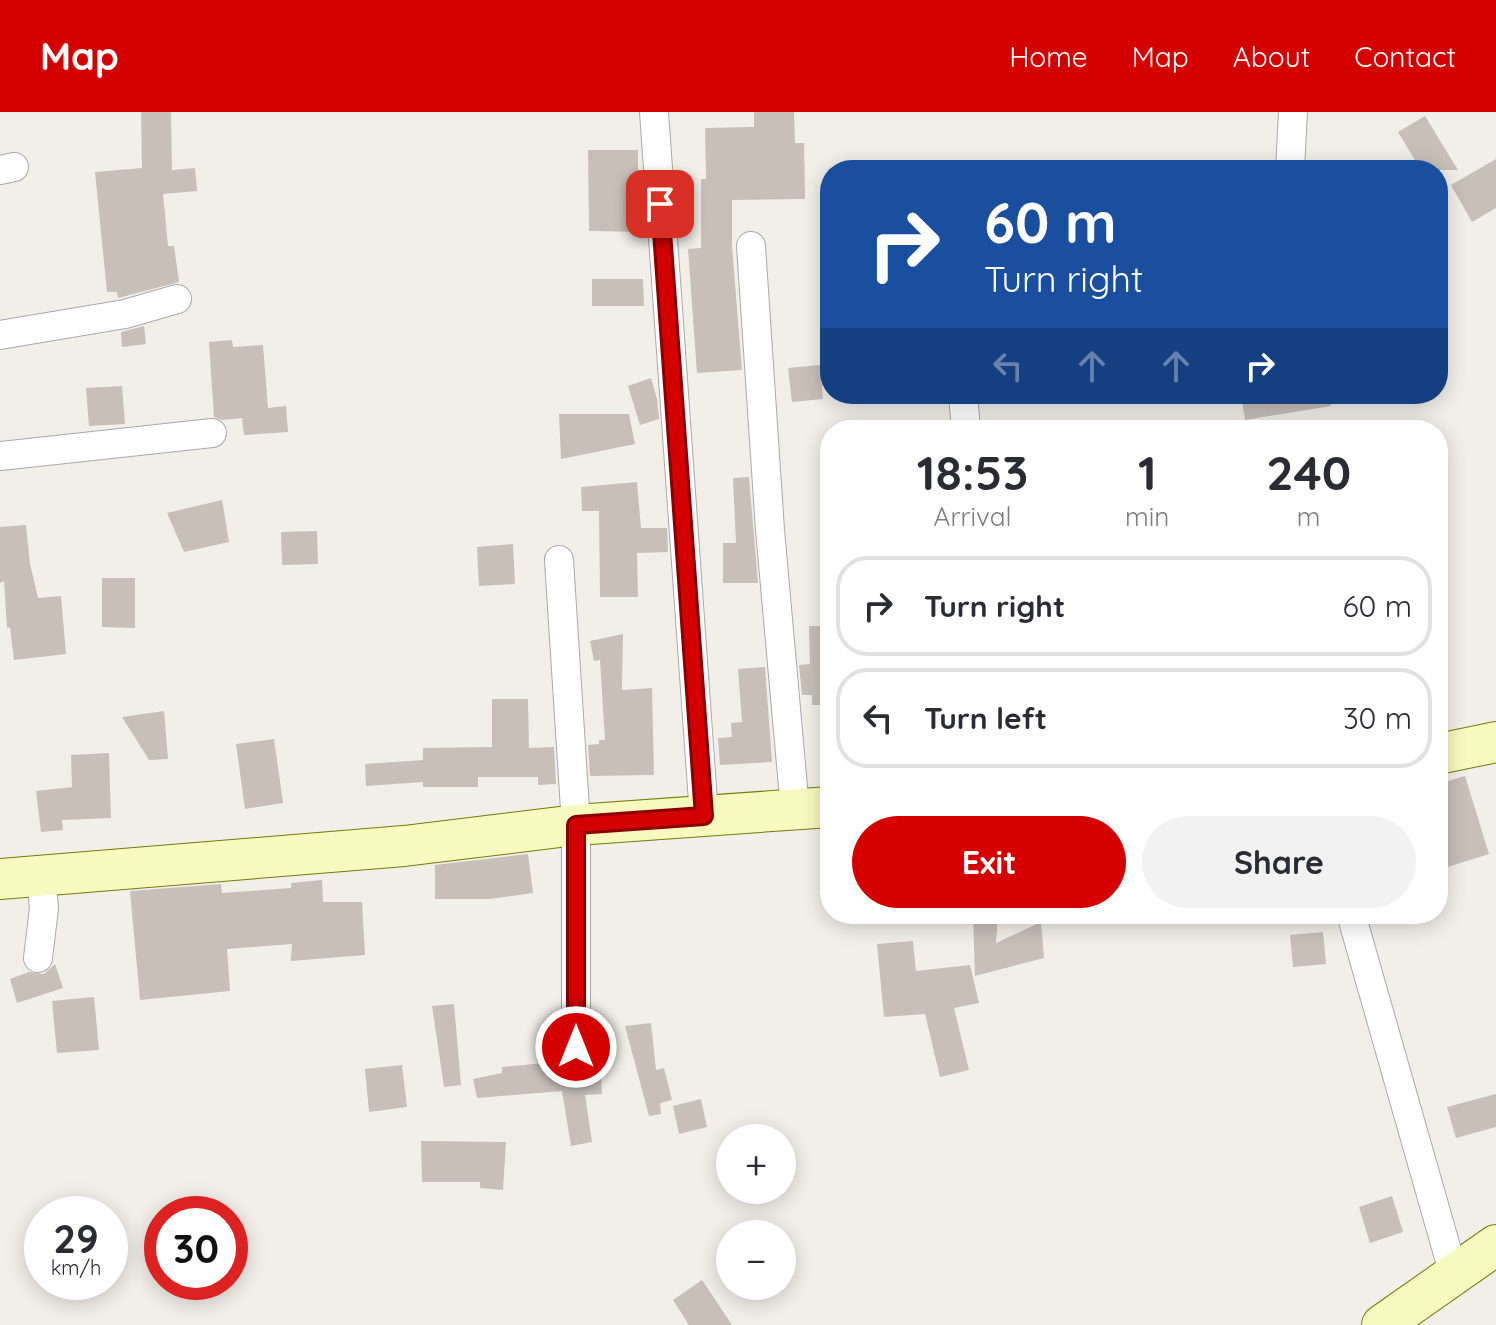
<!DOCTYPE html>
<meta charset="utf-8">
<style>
:root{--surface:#fff;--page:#f2f2f3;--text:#2b2b33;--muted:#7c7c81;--line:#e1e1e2;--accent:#d40000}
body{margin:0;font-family:Quicksand,sans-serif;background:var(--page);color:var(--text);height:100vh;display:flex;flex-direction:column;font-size:30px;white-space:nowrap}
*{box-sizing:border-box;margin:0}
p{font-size:26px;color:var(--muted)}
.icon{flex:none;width:44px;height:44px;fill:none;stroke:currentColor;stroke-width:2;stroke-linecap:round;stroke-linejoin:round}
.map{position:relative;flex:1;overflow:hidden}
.side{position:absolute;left:820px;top:308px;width:628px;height:504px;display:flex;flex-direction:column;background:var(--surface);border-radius:32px;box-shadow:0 4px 20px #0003}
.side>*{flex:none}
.hud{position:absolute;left:820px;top:48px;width:628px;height:244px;border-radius:32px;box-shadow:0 4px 20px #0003;background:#1a4fa0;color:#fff;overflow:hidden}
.controls{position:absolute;left:716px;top:1012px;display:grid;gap:16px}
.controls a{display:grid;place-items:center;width:80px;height:80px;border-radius:50%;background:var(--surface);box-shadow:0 4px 20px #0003;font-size:40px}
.speed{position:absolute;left:24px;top:1084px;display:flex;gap:16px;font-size:40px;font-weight:700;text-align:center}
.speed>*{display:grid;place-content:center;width:104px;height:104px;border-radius:50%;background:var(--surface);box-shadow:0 4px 20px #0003;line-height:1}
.speed small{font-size:20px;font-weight:400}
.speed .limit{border:12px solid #d22;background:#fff;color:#111}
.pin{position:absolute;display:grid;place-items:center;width:68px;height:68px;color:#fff;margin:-34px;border-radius:16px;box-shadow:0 4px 12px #0006}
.me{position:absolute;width:88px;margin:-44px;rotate:0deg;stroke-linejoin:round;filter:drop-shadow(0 0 6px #0008)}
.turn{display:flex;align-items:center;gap:28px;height:168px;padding:0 32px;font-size:36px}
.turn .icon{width:104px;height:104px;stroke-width:2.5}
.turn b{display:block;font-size:56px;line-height:68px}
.lanes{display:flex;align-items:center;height:76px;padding:0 32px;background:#0003;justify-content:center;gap:40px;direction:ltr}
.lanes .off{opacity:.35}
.eta{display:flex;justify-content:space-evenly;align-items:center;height:136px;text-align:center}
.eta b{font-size:48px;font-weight:800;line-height:56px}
.cta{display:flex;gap:16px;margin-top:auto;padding:16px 32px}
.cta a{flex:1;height:92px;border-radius:48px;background:var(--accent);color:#fff;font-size:32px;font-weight:800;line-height:92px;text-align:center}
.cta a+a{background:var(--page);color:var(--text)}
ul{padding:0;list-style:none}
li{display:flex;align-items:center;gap:24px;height:100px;margin:0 16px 12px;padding:0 16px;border:4px solid var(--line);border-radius:32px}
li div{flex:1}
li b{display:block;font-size:30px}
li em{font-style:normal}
header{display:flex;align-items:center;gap:48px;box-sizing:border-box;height:112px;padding:0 40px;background:var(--accent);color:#fff}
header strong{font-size:38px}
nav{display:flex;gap:44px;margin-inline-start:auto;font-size:28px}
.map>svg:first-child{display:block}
.building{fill:#c7bfb8}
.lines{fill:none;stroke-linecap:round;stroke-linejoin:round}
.minor-casing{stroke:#a9a9a9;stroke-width:30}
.secondary-casing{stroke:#707d05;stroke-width:42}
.minor{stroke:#fff;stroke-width:28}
.secondary{stroke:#f7fabf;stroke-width:40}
.route-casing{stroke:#8a0000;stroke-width:20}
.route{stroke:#d40000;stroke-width:14}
</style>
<header>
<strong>Map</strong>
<nav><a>Home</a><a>Map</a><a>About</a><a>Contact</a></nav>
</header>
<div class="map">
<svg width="1496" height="1213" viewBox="0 0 1496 1213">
<rect width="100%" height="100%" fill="#f2efe9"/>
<!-- building -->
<g class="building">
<polygon points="141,0 171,0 172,58 195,56 197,79 163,82 168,134 174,134 179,170 118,186 117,180 107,180 95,60 142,56"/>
<polygon points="754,0 794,0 795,31 804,31 805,87 732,88 732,135 742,258 697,261 688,137 701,136 701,67 706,67 705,16 754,15"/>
<polygon points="1425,4 1458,58 1421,58 1398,20"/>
<polygon points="588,38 638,38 638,88 643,89 644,120 589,119"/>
<polygon points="1496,47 1496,96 1472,110 1451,73"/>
<polygon points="592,167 643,167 644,194 592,194"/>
<polygon points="144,214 146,232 122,235 121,220"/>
<polygon points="232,228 233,235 263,233 268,296 286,294 288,320 244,323 242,306 222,308 214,305 209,230"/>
<polygon points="820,253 823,287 792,290 788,256"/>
<polygon points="651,266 657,287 659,307 640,313 628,274"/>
<polygon points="122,274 125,312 89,314 86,276"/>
<polygon points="1241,282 1330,282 1331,294 1245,308"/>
<polygon points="559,302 629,302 635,332 561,347"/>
<polygon points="749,365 758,471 723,471 723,431 736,431 733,366"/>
<polygon points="637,370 641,416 667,416 668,440 637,441 638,485 600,485 599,399 582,399 581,375"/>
<polygon points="222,388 229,430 184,440 167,401"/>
<polygon points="26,413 30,452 38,486 61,484 66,542 14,548 10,515 7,516 4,469 0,471 0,415"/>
<polygon points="317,419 318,452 282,453 281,420"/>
<polygon points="513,432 515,472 479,474 477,435"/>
<polygon points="102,466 135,466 135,516 102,515"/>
<polygon points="809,514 830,514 830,593 812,593 812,583 802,583 799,553 810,552"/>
<polygon points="623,522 622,578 652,576 654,663 590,664 588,633 599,632 599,628 605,628 600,548 594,549 590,529"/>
<polygon points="765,555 772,650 720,653 718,626 732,625 731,611 742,610 738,557"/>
<polygon points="492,587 528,587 529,636 554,635 556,672 538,673 538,665 478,665 478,675 423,675 423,670 366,674 365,652 423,648 423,636 492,635"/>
<polygon points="164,599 168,647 149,648 122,605"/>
<polygon points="274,627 283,691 245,697 236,632"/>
<polygon points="109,641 111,706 62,708 63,718 41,720 36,679 72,675 71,643"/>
<polygon points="1465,664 1489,742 1438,758 1438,672"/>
<polygon points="528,742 533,781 489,787 435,787 435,753"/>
<polygon points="322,768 323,790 362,790 365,843 291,849 292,832 227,837 230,879 140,888 130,779 221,772 222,781 291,776 291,771"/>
<polygon points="973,802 998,802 996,831 1041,810 1044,846 975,864"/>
<polygon points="1323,820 1326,852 1293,855 1290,823"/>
<polygon points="913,829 916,859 970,853 979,891 954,896 969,958 940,965 925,902 884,905 877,832"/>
<polygon points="55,852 63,876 17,891 10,867 29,860 44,862"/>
<polygon points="94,885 99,938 57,941 52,889"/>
<polygon points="454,892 461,973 444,975 432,894"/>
<polygon points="651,911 656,958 664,956 672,988 660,991 661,1002 649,1004 625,914"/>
<polygon points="600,948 602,982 585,983 592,1030 571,1034 562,979 477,986 473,967 502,961 502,955 564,949 577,952"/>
<polygon points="402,953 407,995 369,1000 365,957"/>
<polygon points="1496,982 1496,1015 1456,1026 1447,995"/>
<polygon points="701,987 707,1015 679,1022 673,994"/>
<polygon points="421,1029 506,1030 503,1078 480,1076 480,1070 422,1070"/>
<polygon points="1392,1084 1403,1120 1370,1131 1359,1095"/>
<polygon points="702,1168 732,1213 689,1213 673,1188"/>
</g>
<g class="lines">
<defs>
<g id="minor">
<polyline points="654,0 704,704"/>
<polyline points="0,58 14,55"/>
<polyline points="1290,58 1293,0"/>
<polyline points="751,134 770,418 795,697"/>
<polyline points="0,223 125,202 177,187"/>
<polyline points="963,282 966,318"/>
<polyline points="0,344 212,321"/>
<polyline points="559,448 576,713 576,935"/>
<polyline points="1351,802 1454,1163"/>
<polyline points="38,846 44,796 41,764"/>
</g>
<g id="secondary">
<polyline points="1438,642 1496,630"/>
<polyline points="0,767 404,734 576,713 830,695"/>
<polyline points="1382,1213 1496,1133"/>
</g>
</defs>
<!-- minor casing -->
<use href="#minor" class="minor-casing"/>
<!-- secondary casing -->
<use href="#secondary" class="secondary-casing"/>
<!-- minor -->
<use href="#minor" class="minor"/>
<!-- secondary -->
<use href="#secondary" class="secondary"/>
</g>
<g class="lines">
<defs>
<polyline id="route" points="576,935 576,713 704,704 660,92"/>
</defs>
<!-- route casing -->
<use href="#route" class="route-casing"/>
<!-- route -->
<use href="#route" class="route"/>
</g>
</svg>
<div class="controls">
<a>+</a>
<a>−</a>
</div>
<div class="speed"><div>29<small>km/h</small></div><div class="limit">30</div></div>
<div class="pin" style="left:660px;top:92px;background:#d93025"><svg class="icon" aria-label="arrive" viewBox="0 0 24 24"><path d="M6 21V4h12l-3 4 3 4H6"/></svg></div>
<svg class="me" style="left:576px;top:935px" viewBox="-20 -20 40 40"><circle r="17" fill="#d40000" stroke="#fff" stroke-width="3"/><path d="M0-11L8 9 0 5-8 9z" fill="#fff"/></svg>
<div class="hud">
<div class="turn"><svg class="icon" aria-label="right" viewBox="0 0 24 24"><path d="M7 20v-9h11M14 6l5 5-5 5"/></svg><div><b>60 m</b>Turn right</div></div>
<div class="lanes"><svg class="icon off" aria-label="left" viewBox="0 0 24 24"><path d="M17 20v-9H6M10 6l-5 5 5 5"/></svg><svg class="icon off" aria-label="ahead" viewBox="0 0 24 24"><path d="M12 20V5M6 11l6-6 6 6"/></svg><svg class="icon off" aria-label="ahead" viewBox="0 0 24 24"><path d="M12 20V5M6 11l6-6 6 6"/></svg><svg class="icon" aria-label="right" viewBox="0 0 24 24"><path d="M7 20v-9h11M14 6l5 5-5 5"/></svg></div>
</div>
<section class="side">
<div class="eta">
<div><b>18:53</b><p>Arrival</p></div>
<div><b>1</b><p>min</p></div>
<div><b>240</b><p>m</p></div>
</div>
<ul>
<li><svg class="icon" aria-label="right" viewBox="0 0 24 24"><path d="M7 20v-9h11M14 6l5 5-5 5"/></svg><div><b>Turn right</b></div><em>60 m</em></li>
<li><svg class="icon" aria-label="left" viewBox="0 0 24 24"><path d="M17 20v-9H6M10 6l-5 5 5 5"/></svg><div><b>Turn left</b></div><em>30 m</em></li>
</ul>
<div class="cta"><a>Exit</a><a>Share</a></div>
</section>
</div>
